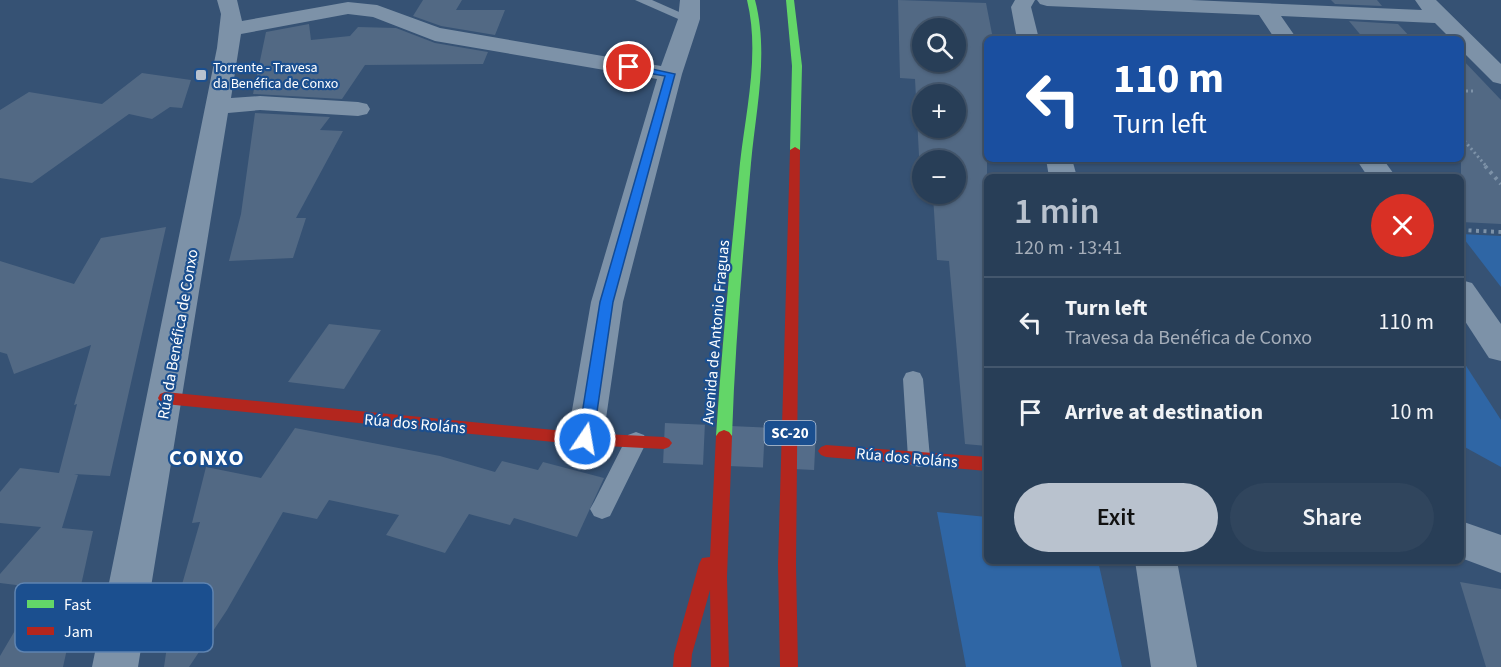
<!DOCTYPE html>
<meta charset="utf-8">
<style>
:root{--surface:#283e57;--page:#30455d;--text:#f1f3f6;--muted:#a5aeba;--line:#44576d;--accent:#b9c2ce}
body{margin:0;font-family:"Source Sans 3",sans-serif;background:var(--page);color:var(--text);height:100vh;display:flex;flex-direction:column;font-size:22px;white-space:nowrap}
*{box-sizing:border-box;margin:0}
p{font-size:20px;color:var(--muted)}
.icon{flex:none;width:33px;height:33px;fill:none;stroke:currentColor;stroke-width:2;stroke-linecap:round;stroke-linejoin:round}
.map{position:relative;flex:1;overflow:hidden}
.details{position:absolute;left:984px;top:174px;width:480px;height:390px;display:flex;flex-direction:column;background:var(--surface);border-radius:9px;box-shadow:0 2px 4px #0004,0 0 0 2px var(--line)}
.details>*{flex:none}
.guide{position:absolute;left:984px;top:36px;width:480px;height:126px;border-radius:9px;box-shadow:0 2px 4px #0004,0 0 0 2px var(--line);background:#1a4fa0;color:#fff;overflow:hidden}
.controls{position:absolute;left:912px;top:18px;display:grid;gap:12px}
.controls a{display:grid;place-items:center;width:54px;height:54px;border-radius:50%;background:var(--surface);box-shadow:0 2px 4px #0004,0 0 0 2px var(--line);font-size:30px}
.pin{position:absolute;display:grid;place-items:center;width:51px;height:51px;color:#fff;margin:-26px;border:3px solid #fff;border-radius:50%;box-shadow:0 2px 6px #0007}
.me{position:absolute;width:66px;margin:-33px;rotate:12deg;stroke-linejoin:round;filter:drop-shadow(0 0 4px #0008)}
.turn{display:flex;align-items:center;gap:21px;height:126px;padding:0 30px;font-size:27px}
.turn .icon{width:78px;height:78px;stroke-width:2.5}
.turn b{display:block;font-size:42px;line-height:51px}
.round{display:grid;place-items:center;flex:none;width:63px;height:63px;border-radius:32px;background:var(--page)}
.summary{display:flex;align-items:center;justify-content:space-between;height:102px;padding:0 30px}
h1{font-size:36px;font-weight:600;line-height:45px;color:var(--accent)}
.cta{display:flex;gap:12px;margin-top:auto;padding:12px 30px}
.cta a{flex:1;height:69px;border-radius:36px;background:var(--accent);color:#111;font-size:24px;font-weight:600;line-height:69px;text-align:center}
.cta a+a{background:var(--page);color:var(--text)}
ul{padding:0;list-style:none}
li{display:flex;align-items:center;gap:18px;height:90px;padding:0 30px;border-top:2px solid var(--line)}
li div{flex:1}
li b{display:block;font-size:22px}
li em{font-style:normal}
.map>svg:first-child{display:block}
.green{fill:#2f66a5}
.building{fill:#526984;fill-rule:evenodd}
.lines{fill:none;stroke-linecap:round;stroke-linejoin:round}
.secondary-tunnel{stroke:#546c89;stroke-width:40;stroke-dasharray:40 20;stroke-linecap:butt}
.path-far1{stroke:#7d92a8;stroke-width:3;stroke-dasharray:2 3;stroke-linecap:butt}
.path{stroke:#7d92a8;stroke-width:4;stroke-dasharray:3 4.5;stroke-linecap:butt}
.lane{fill:#7d92a8;fill-rule:evenodd}
.street{fill:#7d92a8;fill-rule:evenodd}
.fast{fill:#63d668;fill-rule:evenodd}
.jam{fill:#b3261e;fill-rule:evenodd}
.route{fill:#1a73e8;stroke:#114b97;stroke-width:1.5}
.poi-dot{fill:#b9c2ce;stroke:#1b4f8f;stroke-width:2}
.labels{text-anchor:middle;stroke-width:4.5;stroke-linejoin:round;paint-order:stroke}
.far-poi-label{font-size:14px;fill:#fff;stroke:#1b4f8f;text-anchor:start}
.shield{fill:#1b4f8f;stroke:#bbcadd;stroke-width:1.5}
.shield-label{font-size:15px;font-weight:bold;fill:#fff}
.street-label{font-size:16px;fill:#fff;stroke:#1b4f8f}
.district-label{font-size:22px;font-weight:bold;letter-spacing:1.5px;fill:#fff;stroke:#1b4f8f}
.key{fill:#1b4f8f;stroke:#5f84b1;stroke-width:1.5}
.key-label{font-size:16px;fill:#fff}
</style>
<div class="map">
<svg width="1501" height="667" viewBox="0 0 1501 667">
<rect width="100%" height="100%" fill="#365274"/>
<!-- green -->
<g class="green">
<polygon points="1461,234 1501,236 1501,287 1461,235"/>
<polygon points="1461,358 1501,420 1501,467 1461,445"/>
<polygon points="937,512 987,517 987,561 1098,561 1122,667 966,667"/>
</g>
<!-- building -->
<g class="building">
<polygon points="423,0 462,0 456,10 505,10 495,35 441,26 413,16"/>
<path d="M898,0L986,3L993,39H987V446L965,444L949,261L937,260L933,195L921,194L915,79L900,78ZM922,28H956V62H922ZM922,94H956V128H922ZM922,160H956V194H922Z"/>
<polygon points="1331,0 1377,0 1382,6 1335,4"/>
<polygon points="1349,21 1398,24 1412,39 1364,39"/>
<polygon points="309,24 311,40 350,36 358,27 396,28 435,43 488,52 483,64 365,65 342,99 253,94 266,32"/>
<polygon points="1461,58 1501,100 1501,224 1461,222"/>
<polygon points="142,73 191,80 182,108 170,107 152,119 129,114 32,183 0,178 0,110 29,92 102,104"/>
<polygon points="255,113 330,117 320,130 343,131 296,218 306,218 293,258 229,261 241,214"/>
<polygon points="166,227 110,476 74,474 78,475 62,528 93,531 63,667 0,667 0,656 40,588 0,583 0,574 41,527 0,523 0,492 20,468 59,473 77,404 74,405 91,345 14,374 7,354 0,352 0,261 74,284 101,238"/>
<polygon points="329,324 381,330 344,389 288,382"/>
<polygon points="295,428 440,456 495,472 502,461 538,470 543,462 604,478 577,537 514,518 510,525 469,514 445,553 386,535 399,515 329,500 317,519 283,512 227,610 189,667 164,667 170,626 200,522 192,523 206,467 261,478"/>
<polygon points="1460,582 1501,589 1501,667 1486,667"/>
</g>
<g class="lines">
<!-- secondary-tunnel -->
<polyline class="secondary-tunnel" points="664,443 815,450"/>
<!-- path-far1 -->
<g class="path-far1">
<polyline points="1461,91 1475,91"/>
<polyline points="1461,137 1487,167"/>
</g>
<!-- path -->
<g class="path">
<polyline points="1485,166 1501,184"/>
<polyline points="1461,230 1501,232"/>
</g>
<!-- lane -->
<g class="lane">
<polygon points="635,0 652,0 695,19 689,23 685,22"/>
<polygon points="913,371 920,373 923,379 930,458 927,465 919,467 911,465 908,458 903,379 906,373"/>
<polygon points="636,432 644,435 647,441 610,516 602,519 594,516 590,509 594,502 628,435"/>
</g>
<!-- street -->
<g class="street">
<polygon points="217,0 237,0 242,21 348,2 377,5 440,28 661,66 678,19 680,0 700,0 700,19 682,74 623,302 603,439 598,450 585,454 572,450 567,439 591,302 657,79 435,41 373,17 348,14 241,34 231,98 260,96 358,102 367,104 370,109 367,114 358,116 260,110 228,113 138,667 92,667 217,48 221,14"/>
<polygon points="1015,0 1035,0 1031,7 1039,39 1017,39 1011,7"/>
<polygon points="1037,0 1191,0 1422,10 1415,0 1436,0 1501,64 1501,84 1493,82 1461,50 1461,39 1451,39 1435,23 1281,16 1297,39 1275,39 1259,15 1047,6 1040,4"/>
<polygon points="1046,159 1072,159 1077,177 1049,177"/>
<polygon points="1356,159 1383,159 1396,177 1368,177"/>
<polygon points="1461,280 1472,283 1501,324 1501,361 1489,358 1461,315"/>
<polygon points="1461,521 1501,535 1501,573 1461,558"/>
<polygon points="1135,561 1177,561 1197,667 1151,667"/>
</g>
<!-- fast -->
<g class="fast">
<path d="M747,0H755C769,53 756,109 751,163C743,254 735,345 732,436L729,440L724,442L719,440L716,436C722,345 731,254 740,163C746,110 760,53 747,0Z"/>
<polygon points="786,0 794,0 802,66 800,150 795,153 790,150 792,66"/>
</g>
<!-- jam -->
<g class="jam">
<polygon points="795,147 800,150 796,565 798,667 780,667 778,565 790,150"/>
<polygon points="165,392 585,433 664,437 669,439 672,443 669,447 664,449 585,445 165,404 160,402 158,398 160,394"/>
<polygon points="724,430 729,432 732,436 727,577 729,667 711,667 710,590 692,654 691,667 673,667 674,654 699,564 702,558 710,557 716,436 719,432"/>
<polygon points="826,445 987,457 987,471 826,457 821,455 818,451 821,447"/>
</g>
</g>
<!-- route -->
<polygon class="route" points="629,64 675,74 613,302 593,439 585,445 578,439 600,302 665,76 625,69 625,65"/>
<!-- markers -->
<rect class="poi-dot" x="195" y="69" width="12" height="12" rx="3"/>
<g class="labels">
<!-- far-poi labels -->
<g class="far-poi-label">
<text x="213" y="72">Torrente - Travesa<tspan x="213" dy="16">da Benéfica de Conxo</tspan></text>
</g>
<!-- shield labels -->
<rect class="shield" x="764.5" y="421" width="51" height="24" rx="4.5"/>
<g class="shield-label">
<text x="790" y="438">SC-20</text>
</g>
<!-- street labels -->
<g class="street-label">
<text transform="translate(715 332) rotate(-85)" y="6">Avenida de Antonio Fraguas</text>
<text transform="translate(177 334) rotate(-80)" y="6">Rúa da Benéfica de Conxo</text>
<text transform="translate(415 423) rotate(5)" y="6">Rúa dos Roláns</text>
<text transform="translate(907 457) rotate(5)" y="6">Rúa dos Roláns</text>
</g>
<!-- district labels -->
<g class="district-label">
<text x="207" y="465">CONXO</text>
</g>
</g>
<!-- legend -->
<rect x="15" y="583" width="198" height="69" rx="9" class="key"/>
<rect x="27" y="600" width="27" height="8" fill="#63d668"/>
<rect x="27" y="627" width="27" height="8" fill="#b3261e"/>
<g class="key-label">
<text x="64" y="610">Fast</text>
<text x="64" y="637">Jam</text>
</g>
</svg>
<div class="controls">
<a><svg class="icon" aria-label="search" viewBox="0 0 24 24"><circle cx="10" cy="10" r="6"/><path d="M15 15l6 6"/></svg></a>
<a>+</a>
<a>−</a>
</div>
<div class="pin" style="left:629px;top:67px;background:#d93025"><svg class="icon" aria-label="arrive" viewBox="0 0 24 24"><path d="M6 21V4h12l-3 4 3 4H6"/></svg></div>
<svg class="me" style="left:585px;top:439px" viewBox="-20 -20 40 40"><circle r="17" fill="#1a73e8" stroke="#fff" stroke-width="3"/><path d="M0-11L8 9 0 5-8 9z" fill="#fff"/></svg>
<div class="guide">
<div class="turn"><svg class="icon" aria-label="left" viewBox="0 0 24 24"><path d="M17 20v-9H6M10 6l-5 5 5 5"/></svg><div><b>110 m</b>Turn left</div></div>
</div>
<section class="details">
<div class="summary"><div><h1>1 min</h1><p>120 m · 13:41</p></div><a class="round" style="background:#d93025;color:#fff"><svg class="icon" aria-label="close" viewBox="0 0 24 24"><path d="M6 6l12 12M18 6L6 18"/></svg></a></div>
<ul>
<li><svg class="icon" aria-label="left" viewBox="0 0 24 24"><path d="M17 20v-9H6M10 6l-5 5 5 5"/></svg><div><b>Turn left</b><p>Travesa da Benéfica de Conxo</p></div><em>110 m</em></li>
<li><svg class="icon" aria-label="arrive" viewBox="0 0 24 24"><path d="M6 21V4h12l-3 4 3 4H6"/></svg><div><b>Arrive at destination</b></div><em>10 m</em></li>
</ul>
<div class="cta"><a>Exit</a><a>Share</a></div>
</section>
</div>
